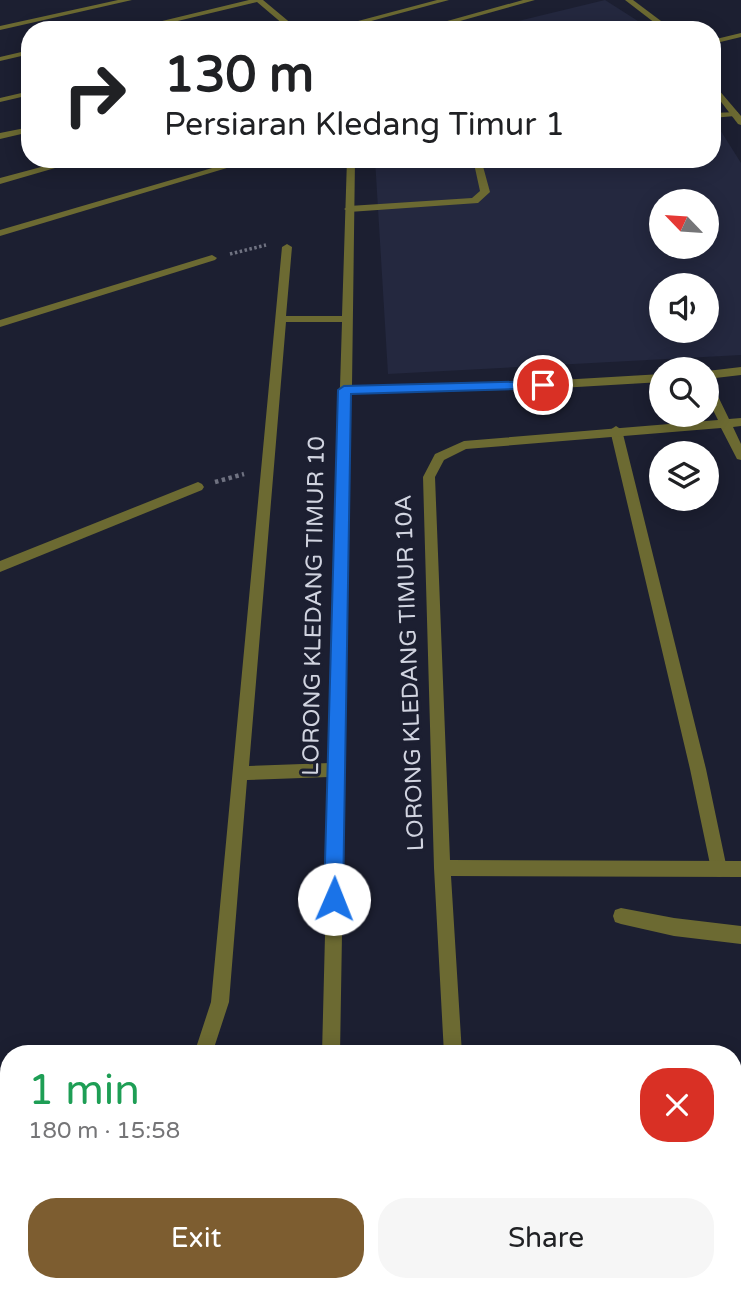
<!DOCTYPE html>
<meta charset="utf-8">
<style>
:root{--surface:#fff;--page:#f6f6f6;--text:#202124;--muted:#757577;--accent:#7d5d30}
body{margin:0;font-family:"Varela Round",sans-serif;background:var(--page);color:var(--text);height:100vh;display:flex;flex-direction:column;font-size:26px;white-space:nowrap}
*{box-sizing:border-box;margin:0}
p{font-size:23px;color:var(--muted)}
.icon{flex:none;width:38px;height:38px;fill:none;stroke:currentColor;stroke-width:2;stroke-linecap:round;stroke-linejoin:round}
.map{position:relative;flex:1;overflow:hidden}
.panel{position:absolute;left:0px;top:1045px;width:742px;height:247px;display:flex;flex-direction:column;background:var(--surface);border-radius:28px 28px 0 0;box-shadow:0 4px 18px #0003}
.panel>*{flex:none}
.hud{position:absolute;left:21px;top:21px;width:700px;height:147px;border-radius:28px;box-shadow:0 4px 18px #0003;background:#fff;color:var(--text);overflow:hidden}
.needle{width:46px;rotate:295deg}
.tools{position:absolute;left:649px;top:189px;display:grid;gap:14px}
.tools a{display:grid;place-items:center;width:70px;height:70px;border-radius:50%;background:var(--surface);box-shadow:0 4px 18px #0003;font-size:35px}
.pin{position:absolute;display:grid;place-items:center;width:60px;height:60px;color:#fff;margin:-30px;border:4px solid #fff;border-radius:50%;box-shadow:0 2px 7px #0007}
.me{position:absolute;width:77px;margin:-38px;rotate:1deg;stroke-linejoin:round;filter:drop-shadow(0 0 5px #0008)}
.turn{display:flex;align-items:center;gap:24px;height:147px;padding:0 28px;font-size:32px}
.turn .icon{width:91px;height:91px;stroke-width:2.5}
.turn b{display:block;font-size:49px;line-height:60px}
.round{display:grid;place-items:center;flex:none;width:74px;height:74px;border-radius:28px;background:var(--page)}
.head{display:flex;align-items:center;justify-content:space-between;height:119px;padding:0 28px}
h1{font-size:42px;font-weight:600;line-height:52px;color:#1e9e55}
.action{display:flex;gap:14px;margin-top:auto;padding:14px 28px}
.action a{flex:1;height:80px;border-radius:28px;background:var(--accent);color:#fff;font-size:28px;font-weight:600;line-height:80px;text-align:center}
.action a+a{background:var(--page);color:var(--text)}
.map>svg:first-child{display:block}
.built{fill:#24283f;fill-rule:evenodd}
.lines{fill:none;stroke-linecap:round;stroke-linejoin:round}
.path-far1{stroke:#6f7281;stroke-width:3.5;stroke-dasharray:2.5 2.5;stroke-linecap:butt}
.path{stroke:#6f7281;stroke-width:4.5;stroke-dasharray:3.5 3.5;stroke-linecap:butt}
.lane{fill:#6c6a32;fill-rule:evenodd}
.street{fill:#6c6a32;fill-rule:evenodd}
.route{fill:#1a73e8;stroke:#114b97;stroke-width:2}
.labels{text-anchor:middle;stroke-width:6;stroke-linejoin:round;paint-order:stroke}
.street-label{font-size:23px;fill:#d1d4e0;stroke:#1c1f31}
</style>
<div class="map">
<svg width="741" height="1290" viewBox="0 0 741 1290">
<rect width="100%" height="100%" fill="#1c1f31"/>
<!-- built -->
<g class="built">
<polygon points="605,0 652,30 481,30"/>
<path d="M712,117L741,163V355L388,374L375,159H712ZM662,201H707V247H662ZM662,285H707V331H662Z"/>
</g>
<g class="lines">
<!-- path-far1 -->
<polyline class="path-far1" points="230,254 266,245"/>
<!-- path -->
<polyline class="path" points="215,482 244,474"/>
<!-- lane -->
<g class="lane">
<polygon points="118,0 132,0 0,30 0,26"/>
<polygon points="30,91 30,95 0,102 0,98"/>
<polygon points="738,112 738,116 735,116 712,118 712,113"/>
<polygon points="71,159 86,159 0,184 0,178"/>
<polygon points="473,159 481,159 490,192 478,203 349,212 344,209 349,206 472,198 480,191"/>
<polygon points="616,426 622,430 706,769 727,869 725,875 719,877 713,875 711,869 690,769 610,430"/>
<polygon points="621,908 674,918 741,926 741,944 674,936 621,924 615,922 613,916 615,910"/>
</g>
<!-- street -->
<g class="street">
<polygon points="249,0 263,0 299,30 290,30 257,2 140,30 125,30"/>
<polygon points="437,0 449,0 338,30 328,29"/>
<polygon points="523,0 535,0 428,30 415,30"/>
<polygon points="625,0 633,0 673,30 664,30"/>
<polygon points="741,33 741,37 712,44 712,40"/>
<polygon points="30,50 30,54 0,61 0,57"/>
<polygon points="712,82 741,116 741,125 738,124 712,90"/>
<polygon points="30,127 30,132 0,139 0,133"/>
<polygon points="243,159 257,159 0,236 0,230"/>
<path d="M347,159H355L352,386L543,381L662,374V382L543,389L351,394L340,1054H322L329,777L247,780L229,1002L212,1054H194L211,1002L282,247L287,244L292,247L286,316H342ZM286,322H342L340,387L338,390L340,393L330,763L249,766Z"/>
<polygon points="212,255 217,258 215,260 0,327 0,320"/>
<polygon points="741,367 741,375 707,379 707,371"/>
<polygon points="707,382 713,386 729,419 741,418 741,426 733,427 741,444 741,460 737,459 721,428 466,449 444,460 435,477 450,860 741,861 741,877 451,876 462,1054 444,1054 434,868 423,477 435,454 464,441 718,420 707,398"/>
<polygon points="198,482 202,484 204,487 202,490 0,572 0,561"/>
<polygon points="9,1249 9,1271 0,1274 0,1253"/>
<rect x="317" y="1283" width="20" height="7"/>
<rect x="457" y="1283" width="20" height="7"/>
</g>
</g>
<!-- route -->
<polygon class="route" points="543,381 549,385 548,388 351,394 343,899 340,906 334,908 327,906 324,899 338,390 344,386"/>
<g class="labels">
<!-- street labels -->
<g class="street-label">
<text transform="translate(313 606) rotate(-89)" y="8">LORONG KLEDANG TIMUR 10</text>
<text transform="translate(409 673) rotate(-92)" y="8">LORONG KLEDANG TIMUR 10A</text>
</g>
</g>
</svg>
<div class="tools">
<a><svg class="needle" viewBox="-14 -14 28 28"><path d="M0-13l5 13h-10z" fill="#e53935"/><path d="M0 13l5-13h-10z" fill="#757577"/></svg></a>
<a><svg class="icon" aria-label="sound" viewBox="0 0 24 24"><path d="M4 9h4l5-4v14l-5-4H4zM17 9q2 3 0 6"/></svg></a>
<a><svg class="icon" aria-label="search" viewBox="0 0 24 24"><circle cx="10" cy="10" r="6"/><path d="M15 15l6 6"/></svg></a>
<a><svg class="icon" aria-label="layers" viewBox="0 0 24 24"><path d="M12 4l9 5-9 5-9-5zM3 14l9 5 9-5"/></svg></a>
</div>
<div class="pin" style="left:543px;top:385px;background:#d93025"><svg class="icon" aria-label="arrive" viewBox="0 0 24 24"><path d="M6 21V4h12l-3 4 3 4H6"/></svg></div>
<svg class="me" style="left:334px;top:899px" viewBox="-20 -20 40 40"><circle r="19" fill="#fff"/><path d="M0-13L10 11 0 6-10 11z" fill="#1a73e8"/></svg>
<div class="hud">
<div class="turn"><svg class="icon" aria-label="right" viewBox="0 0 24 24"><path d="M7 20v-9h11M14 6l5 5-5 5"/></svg><div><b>130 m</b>Persiaran Kledang Timur 1</div></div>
</div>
<section class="panel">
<div class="head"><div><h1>1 min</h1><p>180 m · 15:58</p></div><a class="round" style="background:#d93025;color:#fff"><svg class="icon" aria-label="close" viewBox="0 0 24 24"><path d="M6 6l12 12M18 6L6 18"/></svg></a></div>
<div class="action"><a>Exit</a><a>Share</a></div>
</section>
</div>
